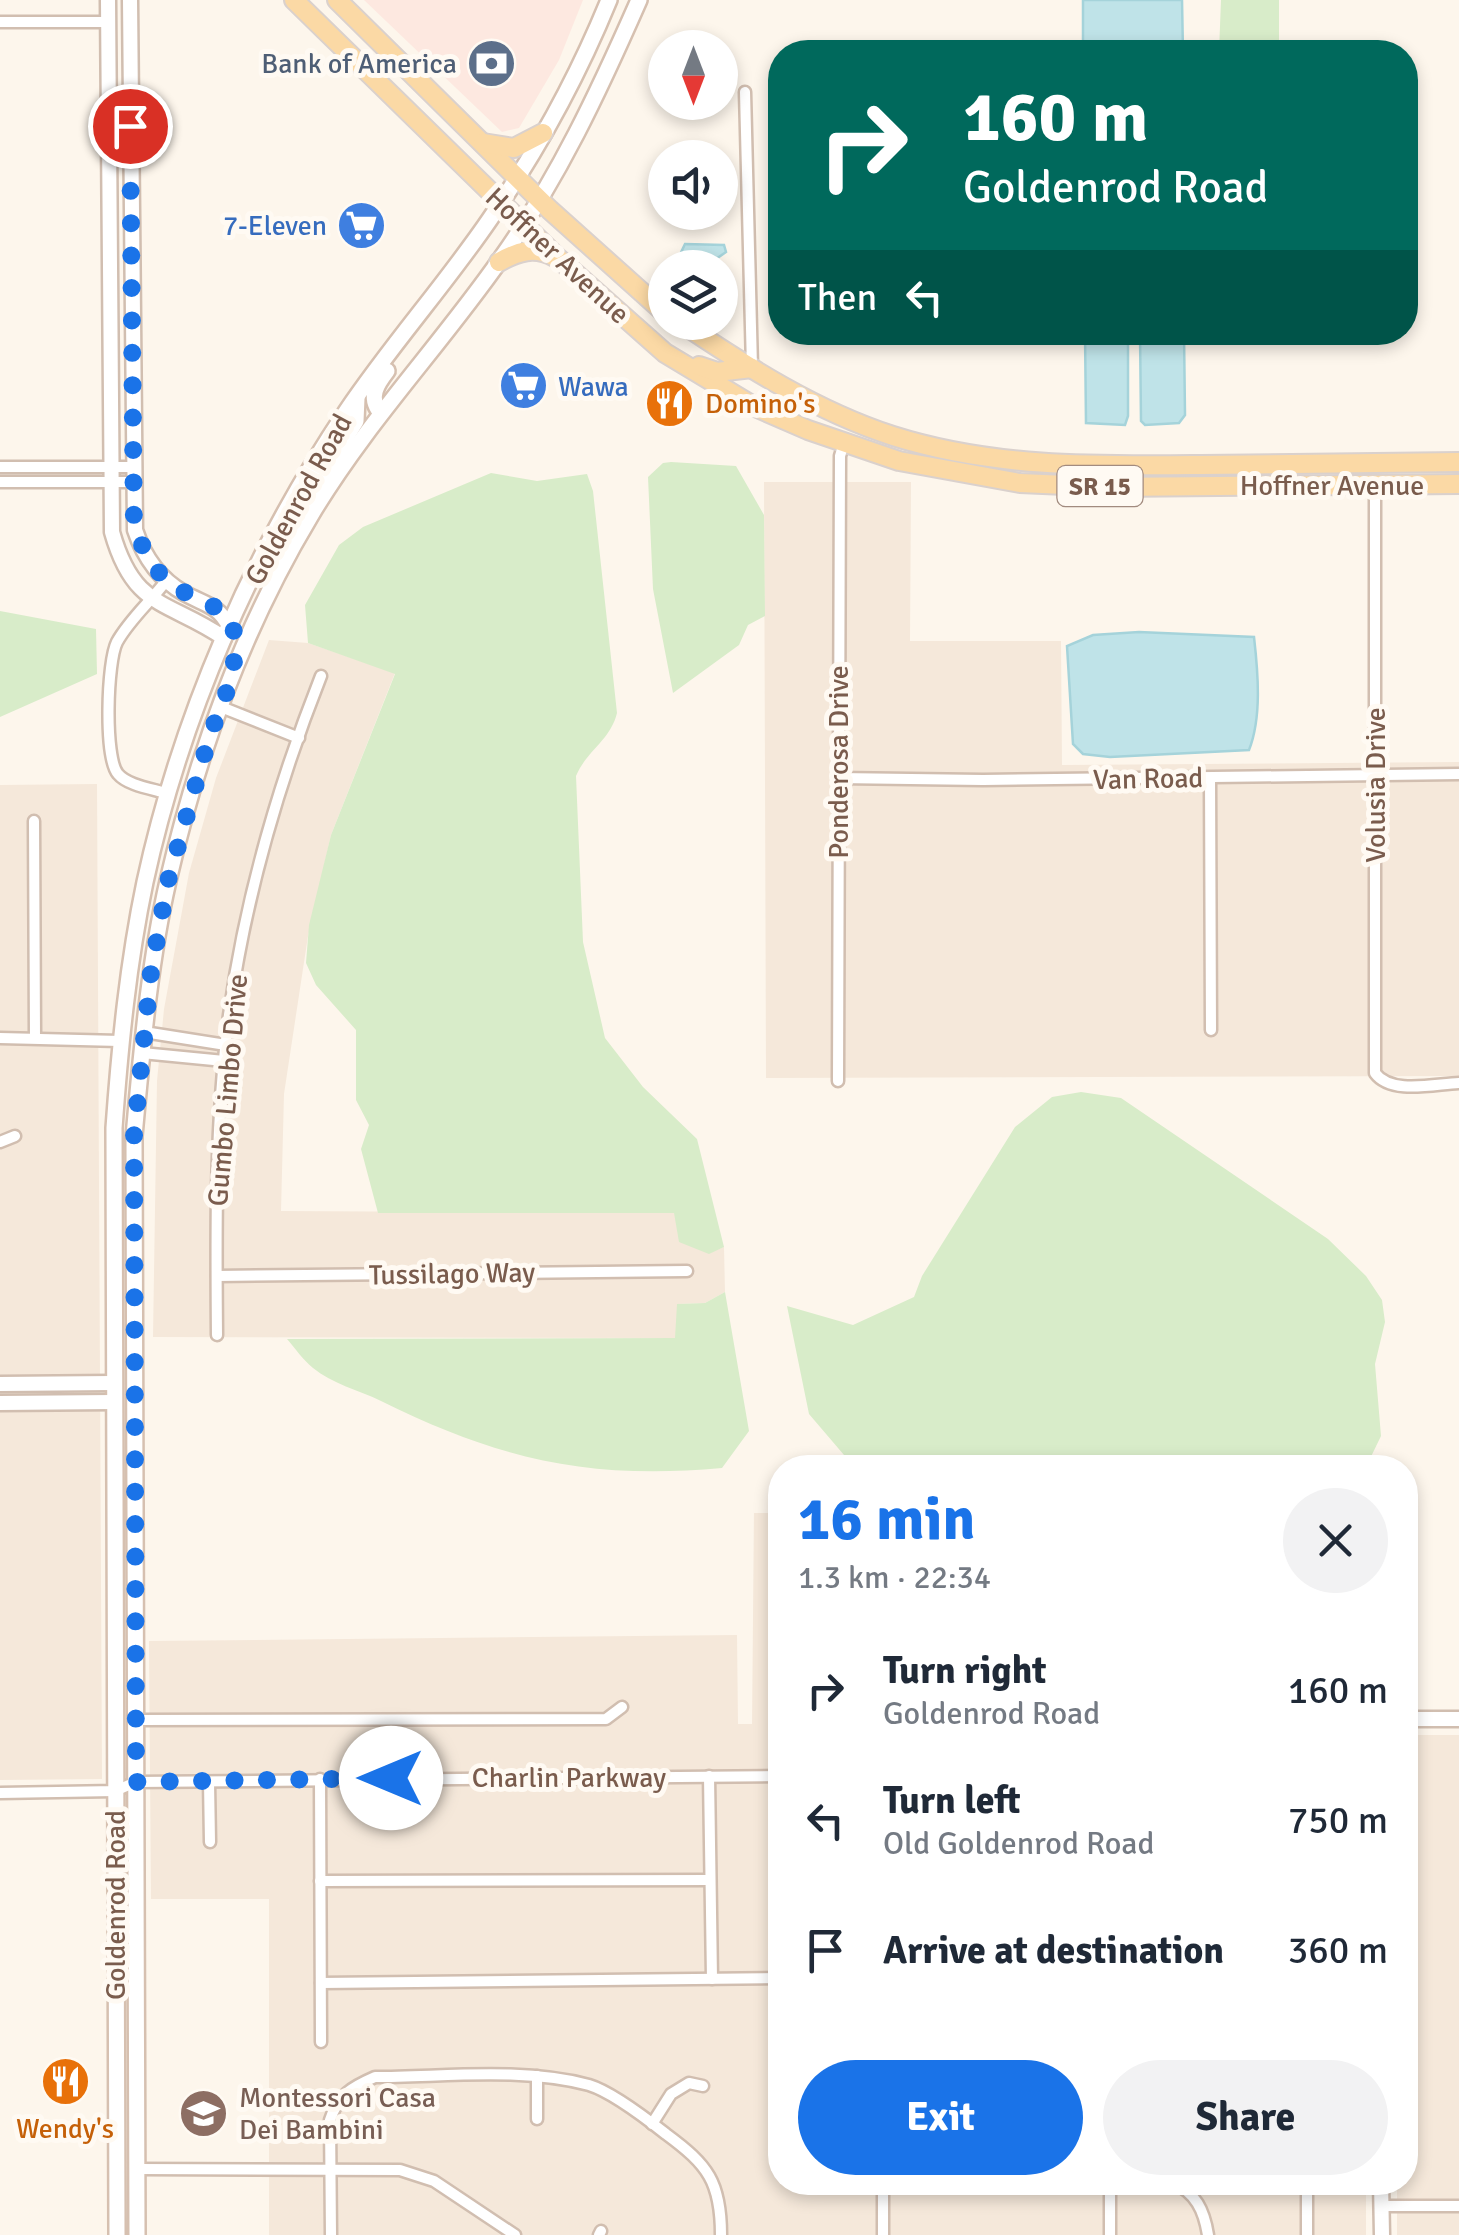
<!DOCTYPE html>
<meta charset="utf-8">
<style>
:root{--surface:#fff;--page:#f2f2f3;--text:#1f2937;--muted:#747a83;--accent:#1a73e8}
body{margin:0;font-family:Signika,sans-serif;background:var(--page);color:var(--text);height:100vh;display:flex;flex-direction:column;font-size:38px;white-space:nowrap}
*{box-sizing:border-box;margin:0}
p{font-size:32px;color:var(--muted)}
.icon{flex:none;width:55px;height:55px;fill:none;stroke:currentColor;stroke-width:2;stroke-linecap:round;stroke-linejoin:round}
.map{position:relative;flex:1;overflow:hidden}
.panel{position:absolute;left:768px;top:1455px;width:650px;height:740px;display:flex;flex-direction:column;background:var(--surface);border-radius:40px;box-shadow:0 5px 15px #0003}
.panel>*{flex:none}
.guide{position:absolute;left:768px;top:40px;width:650px;height:305px;border-radius:40px;box-shadow:0 5px 15px #0003;background:#00695c;color:#fff;overflow:hidden}
.needle{width:65px;rotate:180deg}
.buttons{position:absolute;left:648px;top:30px;display:grid;gap:20px}
.buttons a{display:grid;place-items:center;width:90px;height:90px;border-radius:50%;background:var(--surface);box-shadow:0 5px 15px #0003;font-size:50px}
.pin{position:absolute;display:grid;place-items:center;width:85px;height:85px;color:#fff;margin:-42px;border:5px solid #fff;border-radius:50%;box-shadow:0 2px 10px #0007}
.me{position:absolute;width:110px;margin:-55px;rotate:270deg;stroke-linejoin:round;filter:drop-shadow(0 0 8px #0008)}
.turn{display:flex;align-items:center;gap:35px;height:210px;padding:0 30px;font-size:45px}
.turn .icon{width:130px;height:130px;stroke-width:2.5}
.turn b{display:block;font-size:70px;line-height:85px}
.then{display:flex;align-items:center;height:95px;padding:0 30px;background:#0003;gap:20px;font-size:38px}
.round{display:grid;place-items:center;flex:none;width:105px;height:105px;border-radius:52px;background:var(--page)}
.summary{display:flex;align-items:center;justify-content:space-between;height:170px;padding:0 30px}
h1{font-size:60px;font-weight:700;line-height:75px;color:var(--accent)}
.button{display:flex;gap:20px;margin-top:auto;padding:20px 30px}
.button a{flex:1;height:115px;border-radius:60px;background:var(--accent);color:#fff;font-size:40px;font-weight:700;line-height:115px;text-align:center}
.button a+a{background:var(--page);color:var(--text)}
ul{padding:0;list-style:none}
li{display:flex;align-items:center;gap:30px;height:130px;padding:0 30px}
li div{flex:1}
li b{display:block;font-size:38px}
li em{font-style:normal}
.map>svg:first-child{display:block}
.residential{fill:#f5e8da}
.commercial{fill:#fde8e0}
.green{fill:#d8ecc9}
.water{fill:#bfe3e8;stroke:#a5d3da;stroke-width:2.5}
.lines{fill:none;stroke-linecap:round;stroke-linejoin:round}
.minor-casing{stroke:#d1beb0;stroke-width:15}
.tertiary-casing{stroke:#d1beb0;stroke-width:19}
.secondary-casing{stroke:#d6c0b0;stroke-width:20}
.primary-casing{stroke:#dad1cd;stroke-width:22}
.minor{stroke:#fff;stroke-width:10}
.tertiary{stroke:#fff;stroke-width:14}
.secondary{stroke:#fff;stroke-width:15}
.primary{stroke:#fbd9a5;stroke-width:18}
.route{stroke:#1a73e8;stroke-width:18;stroke-dasharray:0 32.4}
.labels{text-anchor:middle;stroke-width:10;stroke-linejoin:round;paint-order:stroke}
.shield{fill:#fffaf3;stroke:#a28b7f;stroke-width:2.5}
.shield-label{font-size:25px;font-weight:bold;fill:#7a5c4d}
.service-label{font-size:28px;fill:#4e5e75;stroke:#fffaf3;text-anchor:end}
.shop-label{font-size:28px;fill:#366cbe;stroke:#fffaf3;text-anchor:end}
.street-label{font-size:28px;fill:#7a5c4d;stroke:#fffaf3}
.food-label{font-size:28px;fill:#c56008;stroke:#fffaf3;text-anchor:start}
.education-label{font-size:28px;fill:#785e54;stroke:#fffaf3;text-anchor:start}
</style>
<div class="map">
<svg width="1459" height="2235" viewBox="0 0 1459 2235">
<rect width="100%" height="100%" fill="#fdf6ec"/>
<!-- residential -->
<g class="residential">
<polygon points="764,482 911,482 910,641 1061,641 1062,765 1459,762 1459,1076 766,1078"/>
<polygon points="269,640 308,643 395,673 331,835 308,936 284,1094 281,1211 674,1213 709,1253 724,1247 725,1292 705,1303 678,1304 676,1338 153,1337 157,1081 164,1009 189,873 216,778"/>
<polygon points="97,784 102,1779 0,1780 0,785"/>
<polygon points="754,1513 780,1513 780,2182 1366,2183 1366,2235 269,2235 269,1899 151,1899 149,1641 737,1635 738,1724 752,1724"/>
<polygon points="1405,1735 1459,1735 1459,2235 1397,2235 1397,2183 1405,2182"/>
</g>
<!-- commercial -->
<polygon class="commercial" points="364,0 583,0 559,60 519,128 502,132"/>
<!-- green -->
<g class="green">
<polygon points="1221,0 1279,0 1279,52 1219,52"/>
<polygon points="671,462 736,466 764,515 765,616 748,625 739,645 673,693 653,589 648,477 663,463"/>
<path d="M491,473L537,481L587,474L593,491L617,713C610,741 587,750 576,776L583,942L605,1038L643,1087L697,1139L724,1247L709,1254L679,1242L674,1213H378L361,1149L369,1125L356,1100V1030L316,985L306,963L309,925L331,835L395,674L308,643L305,605L339,545L363,527Z"/>
<polygon points="0,611 96,629 97,674 0,717"/>
<polygon points="1081,1092 1121,1098 1328,1239 1366,1276 1382,1300 1385,1322 1375,1364 1381,1436 1366,1467 848,1467 844,1455 809,1414 787,1306 853,1325 914,1297 922,1276 1015,1127 1052,1097"/>
<path d="M725,1292L749,1431L722,1468C590,1480 500,1460 381,1401C359,1390 332,1384 313,1368C303,1360 295,1348 287,1339L675,1338L677,1304L705,1303Z"/>
</g>
<!-- water -->
<g class="water">
<polygon points="1083,0 1182,0 1183,52 1083,52"/>
<polygon points="685,244 724,245 726,252 716,259 715,267 674,267"/>
<polygon points="1085,333 1128,333 1128,416 1125,425 1086,423"/>
<polygon points="1140,333 1184,333 1185,415 1179,423 1145,425 1141,421"/>
<path d="M1139,632L1254,637C1258,672 1262,717 1249,750L1110,757L1083,754L1073,744L1067,646L1093,635Z"/>
</g>
<g class="lines">
<defs>
<g id="minor">
<polyline points="0,22 108,22"/>
<polyline points="745,92 752,367"/>
<polyline points="0,467 132,467"/>
<polyline points="0,482 132,482"/>
<path d="M1375,484V1073C1391,1095 1434,1084 1459,1083"/>
<path d="M166,581C151,601 129,620 117,642C107,661 104,758 118,774C128,786 154,789 169,794"/>
<polyline points="221,707 299,738"/>
<polyline points="838,778 983,780 1459,774"/>
<polyline points="1210,778 1211,1030"/>
<polyline points="34,821 35,1038"/>
<polyline points="144,1032 226,1045"/>
<polyline points="0,1038 120,1041"/>
<polyline points="142,1053 224,1061"/>
<polyline points="838,1081 840,456 844,443"/>
<polyline points="0,1142 15,1136"/>
<polyline points="217,1276 687,1271"/>
<path d="M217,1335C216,1229 215,1121 229,1015C245,899 278,785 321,676"/>
<polyline points="136,1720 606,1719 622,1707"/>
<polyline points="709,1776 712,1979"/>
<polyline points="320,1779 321,2042"/>
<polyline points="209,1782 210,1842"/>
<polyline points="0,1793 115,1791 136,1782 780,1776"/>
<polyline points="320,1881 710,1880"/>
<polyline points="321,1983 780,1978"/>
<polyline points="537,2119 537,2076"/>
<polyline points="652,2124 671,2094 689,2083 703,2086"/>
<polyline points="138,2169 400,2170 434,2181 515,2235"/>
<polyline points="883,2182 883,2235"/>
<polyline points="1110,2182 1110,2235"/>
<path d="M1172,2182C1196,2193 1204,2210 1208,2235"/>
<polyline points="1381,2206 1459,2206"/>
<path d="M331,2235L330,2120C338,2095 352,2087 375,2077C444,2077 521,2067 589,2085C612,2092 647,2119 666,2134C708,2165 721,2182 721,2235"/>
<polyline points="599,2235 601,2231"/>
<polyline points="1307,2235 1307,2182"/>
</g>
<g id="tertiary">
<path d="M108,0L112,532C134,610 168,600 224,638"/>
<path d="M130,0L135,530C144,557 159,579 184,593C205,605 217,604 229,626"/>
<polyline points="0,1384 113,1383"/>
<polyline points="0,1403 114,1402"/>
<polyline points="1405,1719 1459,1719"/>
<polyline points="1381,2182 1382,2235"/>
</g>
<g id="secondary">
<path d="M380,412C368,397 377,384 387,371"/>
<polyline points="302,510 356,421 357,398"/>
<path d="M117,2235L114,1128C120,1045 128,963 145,882C181,716 252,553 346,412C391,345 445,285 490,219C537,151 578,76 609,0"/>
<path d="M137,2235L134,1136C142,1050 149,964 168,881C197,755 244,626 311,515C366,423 439,347 500,260C558,179 599,91 639,0"/>
</g>
<g id="primary">
<polyline points="294,0 559,259 665,353 753,406 808,430 899,461 1020,483 1111,487 1459,484"/>
<polyline points="337,0 550,210 665,313"/>
<polyline points="483,143 514,148 543,133"/>
<path d="M499,262C518,251 535,246 555,257"/>
<path d="M680,322C747,367 816,411 893,436C994,468 1097,466 1201,465C1287,464 1373,463 1459,462"/>
<polyline points="699,366 717,372 752,368"/>
</g>
</defs>
<!-- minor casing -->
<use href="#minor" class="minor-casing"/>
<!-- tertiary casing -->
<use href="#tertiary" class="tertiary-casing"/>
<!-- secondary casing -->
<use href="#secondary" class="secondary-casing"/>
<!-- primary casing -->
<use href="#primary" class="primary-casing"/>
<!-- minor -->
<use href="#minor" class="minor"/>
<!-- tertiary -->
<use href="#tertiary" class="tertiary"/>
<!-- secondary -->
<use href="#secondary" class="secondary"/>
<!-- primary -->
<use href="#primary" class="primary"/>
</g>
<g class="lines">
<!-- route -->
<polyline class="route" points="130,126 134,530 155,569 180,590 221,610 237,636 232,678 210,735 168,881 151,972 134,1136 136,1782 391,1778"/>
</g>
<!-- icons -->
<defs>
<symbol id="bank-disc" viewBox="-11 -11 22 22"><circle r="9.5" fill="#5c6f8a" stroke="#fffaf3"/><path d="M-6-4H6V4H-6ZM0-2.3a2.3 2.3 0 1 0 0 4.6a2.3 2.3 0 1 0 0-4.6Z" fill="#fff"/></symbol>
<symbol id="supermarket-disc" viewBox="-11 -11 22 22"><circle r="9.5" fill="#3f7fe0" stroke="#fffaf3"/><path d="M-6-5.5h2.5l.6 2H6L4.5 2H-2.5L-4.4-4H-6ZM-1.5 3.2a1.3 1.3 0 1 0 .1 0ZM3 3.2a1.3 1.3 0 1 0 .1 0Z" fill="#fff"/></symbol>
<symbol id="restaurant-disc" viewBox="-11 -11 22 22"><circle r="9.5" fill="#e8710a" stroke="#fffaf3"/><path d="M-5-6h1v4h1v-4h1v4h1v-4h1v5L-1.5 .5V6h-2V.5L-5-1ZM5-6V6H3V1.5H1.5Q1.5-4 5-6Z" fill="#fff"/></symbol>
<symbol id="school-disc" viewBox="-11 -11 22 22"><circle r="9.5" fill="#8d6e63" stroke="#fffaf3"/><path d="M0-5L7-2L0 1L-7-2ZM-4 1L0 2.5L4 1V4Q0 6-4 4Z" fill="#fff"/></symbol>
</defs>
<g fill-rule="evenodd">
<use href="#bank-disc" x="464" y="36" width="55" height="55"/>
<use href="#supermarket-disc" x="334" y="198" width="55" height="55"/>
<use href="#supermarket-disc" x="496" y="358" width="55" height="55"/>
<use href="#restaurant-disc" x="642" y="376" width="55" height="55"/>
<use href="#restaurant-disc" x="38" y="2054" width="55" height="55"/>
<use href="#school-disc" x="176" y="2086" width="55" height="55"/>
</g>
<g class="labels">
<!-- shield labels -->
<rect class="shield" x="1057.5" y="466" width="85" height="40" rx="8"/>
<g class="shield-label">
<text x="1100" y="495">SR 15</text>
</g>
<!-- service labels -->
<g class="service-label">
<text x="457" y="73">Bank of America</text>
</g>
<!-- shop labels -->
<g class="shop-label">
<text x="327" y="235">7-Eleven</text>
<text x="558" y="396" text-anchor="start">Wawa</text>
</g>
<!-- street labels -->
<g class="street-label">
<text transform="translate(558 255) rotate(43)" y="10">Hoffner Avenue</text>
<text x="1332" y="495">Hoffner Avenue</text>
<text transform="translate(298 499) rotate(-61)" y="10">Goldenrod Road</text>
<text transform="translate(838 762) rotate(-90)" y="10">Ponderosa Drive</text>
<text transform="translate(1148 778) rotate(-1)" y="10">Van Road</text>
<text transform="translate(1375 785) rotate(-90)" y="10">Volusia Drive</text>
<text transform="translate(227 1090) rotate(-85)" y="10">Gumbo Limbo Drive</text>
<text transform="translate(452 1273) rotate(-1)" y="10">Tussilago Way</text>
<text x="569" y="1787">Charlin Parkway</text>
<text transform="translate(115 1905) rotate(-90)" y="10">Goldenrod Road</text>
</g>
<!-- food labels -->
<g class="food-label">
<text x="705" y="413">Domino's</text>
<text x="65" y="2138" text-anchor="middle">Wendy's</text>
</g>
<!-- education labels -->
<g class="education-label">
<text x="239" y="2107">Montessori Casa<tspan x="239" dy="32">Dei Bambini</tspan></text>
</g>
</g>
</svg>
<div class="buttons">
<a><svg class="needle" viewBox="-14 -14 28 28"><path d="M0-13l5 13h-10z" fill="#e53935"/><path d="M0 13l5-13h-10z" fill="#747a83"/></svg></a>
<a><svg class="icon" aria-label="sound" viewBox="0 0 24 24"><path d="M4 9h4l5-4v14l-5-4H4zM17 9q2 3 0 6"/></svg></a>
<a><svg class="icon" aria-label="layers" viewBox="0 0 24 24"><path d="M12 4l9 5-9 5-9-5zM3 14l9 5 9-5"/></svg></a>
</div>
<div class="pin" style="left:130px;top:126px;background:#d93025"><svg class="icon" aria-label="arrive" viewBox="0 0 24 24"><path d="M6 21V4h12l-3 4 3 4H6"/></svg></div>
<svg class="me" style="left:391px;top:1778px" viewBox="-20 -20 40 40"><circle r="19" fill="#fff"/><path d="M0-13L10 11 0 6-10 11z" fill="#1a73e8"/></svg>
<div class="guide">
<div class="turn"><svg class="icon" aria-label="right" viewBox="0 0 24 24"><path d="M7 20v-9h11M14 6l5 5-5 5"/></svg><div><b>160 m</b>Goldenrod Road</div></div>
<div class="then">Then<svg class="icon" aria-label="left" viewBox="0 0 24 24"><path d="M17 20v-9H6M10 6l-5 5 5 5"/></svg></div>
</div>
<section class="panel">
<div class="summary"><div><h1>16 min</h1><p>1.3 km · 22:34</p></div><a class="round"><svg class="icon" aria-label="close" viewBox="0 0 24 24"><path d="M6 6l12 12M18 6L6 18"/></svg></a></div>
<ul>
<li><svg class="icon" aria-label="right" viewBox="0 0 24 24"><path d="M7 20v-9h11M14 6l5 5-5 5"/></svg><div><b>Turn right</b><p>Goldenrod Road</p></div><em>160 m</em></li>
<li><svg class="icon" aria-label="left" viewBox="0 0 24 24"><path d="M17 20v-9H6M10 6l-5 5 5 5"/></svg><div><b>Turn left</b><p>Old Goldenrod Road</p></div><em>750 m</em></li>
<li><svg class="icon" aria-label="arrive" viewBox="0 0 24 24"><path d="M6 21V4h12l-3 4 3 4H6"/></svg><div><b>Arrive at destination</b></div><em>360 m</em></li>
</ul>
<div class="button"><a>Exit</a><a>Share</a></div>
</section>
</div>
